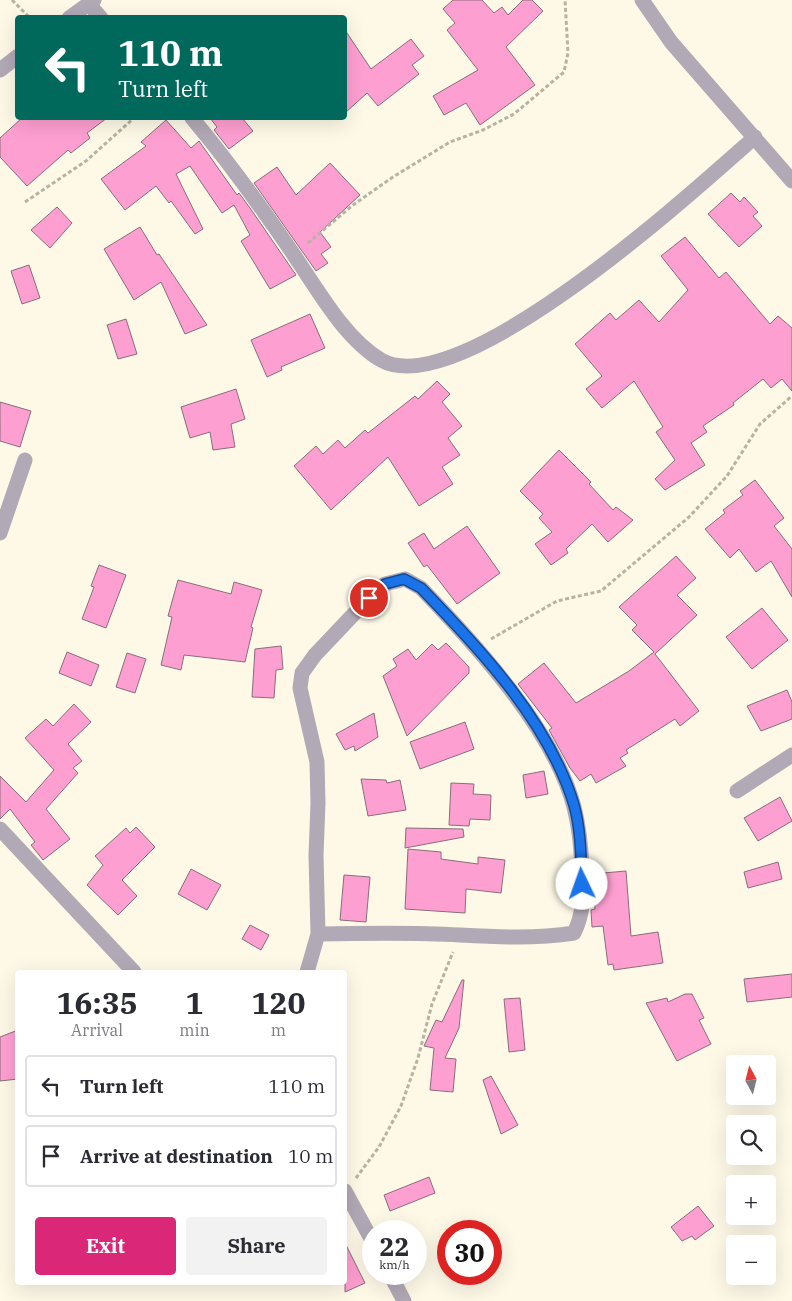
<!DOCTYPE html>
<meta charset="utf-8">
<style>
:root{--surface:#fff;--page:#f2f2f3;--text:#2b2b33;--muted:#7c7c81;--line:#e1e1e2;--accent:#db2777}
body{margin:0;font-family:"IBM Plex Serif",serif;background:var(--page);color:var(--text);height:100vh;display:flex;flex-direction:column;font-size:19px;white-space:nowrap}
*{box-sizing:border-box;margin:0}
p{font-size:16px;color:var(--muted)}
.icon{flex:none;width:28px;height:28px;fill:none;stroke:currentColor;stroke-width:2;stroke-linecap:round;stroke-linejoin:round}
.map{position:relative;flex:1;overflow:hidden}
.details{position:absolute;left:15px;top:970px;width:332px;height:315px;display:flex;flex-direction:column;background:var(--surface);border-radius:5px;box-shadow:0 5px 20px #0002}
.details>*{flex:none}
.banner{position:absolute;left:15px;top:15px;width:332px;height:105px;border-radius:5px;box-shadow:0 5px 20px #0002;background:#00695c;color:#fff;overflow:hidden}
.needle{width:32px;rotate:353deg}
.buttons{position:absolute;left:726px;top:1055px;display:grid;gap:10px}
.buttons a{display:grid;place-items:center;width:50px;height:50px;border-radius:5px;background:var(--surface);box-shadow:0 5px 20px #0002;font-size:25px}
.speed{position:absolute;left:362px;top:1220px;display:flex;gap:10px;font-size:25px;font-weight:700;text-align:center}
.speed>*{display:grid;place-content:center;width:65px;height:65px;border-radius:50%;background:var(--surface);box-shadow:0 5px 20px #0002;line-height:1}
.speed small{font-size:12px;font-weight:400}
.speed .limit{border:8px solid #d22;background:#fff;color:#111}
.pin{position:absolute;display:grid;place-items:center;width:42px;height:42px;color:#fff;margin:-21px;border:2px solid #fff;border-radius:50%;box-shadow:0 1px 5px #0007}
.me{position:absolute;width:55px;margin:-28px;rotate:357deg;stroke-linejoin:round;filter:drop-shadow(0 0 4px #0008)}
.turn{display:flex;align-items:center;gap:18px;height:105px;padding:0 20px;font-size:22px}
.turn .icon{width:65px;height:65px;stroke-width:2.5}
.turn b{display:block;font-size:35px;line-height:42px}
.eta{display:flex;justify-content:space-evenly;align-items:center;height:85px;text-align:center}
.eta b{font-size:30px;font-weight:800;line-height:35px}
.cta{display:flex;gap:10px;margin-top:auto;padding:10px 20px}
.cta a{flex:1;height:58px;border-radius:5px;background:var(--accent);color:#fff;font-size:20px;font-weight:800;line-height:58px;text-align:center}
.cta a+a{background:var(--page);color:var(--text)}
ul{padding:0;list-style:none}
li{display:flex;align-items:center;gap:15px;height:62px;margin:0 10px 8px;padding:0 10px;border:2px solid var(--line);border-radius:5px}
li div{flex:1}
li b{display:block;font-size:19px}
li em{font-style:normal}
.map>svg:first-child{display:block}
.building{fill:#fe9fd1;stroke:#8a6d7b}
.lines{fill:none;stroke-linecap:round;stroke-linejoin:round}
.path{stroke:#b7b2a2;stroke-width:3;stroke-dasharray:4 2.5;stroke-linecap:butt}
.street{stroke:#b1a9b5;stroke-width:15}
.route-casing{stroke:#114b97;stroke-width:12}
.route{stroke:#1a73e8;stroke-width:9}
</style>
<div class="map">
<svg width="792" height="1301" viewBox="0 0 792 1301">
<rect width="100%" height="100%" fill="#fef9e7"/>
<!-- building -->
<g class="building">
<polygon points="453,0 482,0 494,13 502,7 508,15 523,0 532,0 543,11 506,47 535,85 480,125 466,103 444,115 433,96 478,70 447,30 455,23 443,9"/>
<polygon points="345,30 371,69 411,39 424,56 412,65 419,74 378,106 367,93 345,113"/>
<polygon points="22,118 107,118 87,133 90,138 71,153 68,150 27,186 0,157 0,138"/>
<polygon points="210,118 242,118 253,131 229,149 214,130 217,127"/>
<polygon points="166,120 191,148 199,141 237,195 239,193 250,208 296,275 270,289 241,241 250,235 234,205 222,213 190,166 176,174 203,229 195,234 171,201 169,203 156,186 125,210 101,179 146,146 141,142"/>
<polygon points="330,163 360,195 320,232 331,247 321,254 328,263 316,271 254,183 277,167 296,195"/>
<polygon points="731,193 740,202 744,197 758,212 753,216 762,226 739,247 708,214"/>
<polygon points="57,207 72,223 50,248 31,230"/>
<polygon points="140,227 157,255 159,254 207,325 185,334 161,282 134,300 104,249"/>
<polygon points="685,237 719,278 726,272 770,324 778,316 792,328 792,391 782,379 771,388 763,379 733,403 734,405 703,426 707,432 691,443 705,465 665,490 655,479 675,460 656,432 663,427 634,381 602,408 586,389 602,376 575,344 610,313 616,320 639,300 659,322 688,290 661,256"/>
<polygon points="29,265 40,298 22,304 11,271"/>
<polygon points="310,314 325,348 281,367 282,370 267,377 251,340"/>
<polygon points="126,319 137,354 118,359 107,325"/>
<polygon points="437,381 450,394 442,402 462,426 448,438 460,455 442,467 453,484 419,506 388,457 331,510 294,466 316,446 323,454 338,440 345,448 365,430 368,433 415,396 418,399"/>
<polygon points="236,389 245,419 231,424 235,447 213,450 210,432 190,438 181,407"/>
<polygon points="0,402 31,411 20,447 0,441"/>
<polygon points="559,450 591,482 589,484 613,510 616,507 633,520 608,542 592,524 566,549 568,553 551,565 535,544 552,532 539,518 543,514 520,491"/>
<polygon points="755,480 784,518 774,526 792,549 792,597 771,561 756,572 739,549 730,558 705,529 725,513 723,510 743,495 740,491"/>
<polygon points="467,526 500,573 457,604 427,565 424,567 408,543 424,533 434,549"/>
<polygon points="676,556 696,578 677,595 697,615 655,654 699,711 680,726 675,719 626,750 628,753 620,758 626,766 596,783 591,774 580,781 570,768 549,730 552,728 518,684 544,663 576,703 629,671 654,652 632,630 637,625 619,607"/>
<polygon points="99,565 126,575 106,628 82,619 94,587 91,586"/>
<polygon points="178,580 231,594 234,582 262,590 251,627 253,628 245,662 184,655 181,670 161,665 172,617 168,616"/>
<polygon points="762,608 788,640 752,669 726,637"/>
<polygon points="446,643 469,667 469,673 407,736 383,676 397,666 393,659 408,649 416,660 432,644 438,650"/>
<polygon points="281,646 283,669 276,670 274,698 252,697 255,649"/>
<polygon points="67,652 99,665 91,686 59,673"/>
<polygon points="127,653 146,659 135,693 116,687"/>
<polygon points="787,690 792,702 792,719 761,731 747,706"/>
<polygon points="74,704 91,722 68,744 82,761 73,768 78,773 46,809 70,839 43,860 31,845 35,842 10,809 0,819 0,776 26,802 54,770 25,738 46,719 53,726"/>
<polygon points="374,713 378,737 355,751 354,746 345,750 336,734"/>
<polygon points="465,722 474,749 420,769 410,742"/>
<polygon points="544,771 548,794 526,798 523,775"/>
<polygon points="361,779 386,780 387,783 400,780 406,810 368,816"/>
<polygon points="451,783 474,784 473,794 491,795 490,820 470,819 469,826 449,825"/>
<polygon points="780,797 792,821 758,841 744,818"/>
<polygon points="136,827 155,847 122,880 137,896 118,915 87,885 103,865 95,856 126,828 130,833"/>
<polygon points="406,828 463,829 464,837 405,848"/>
<polygon points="408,849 441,852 441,859 478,864 478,857 505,860 501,893 466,889 465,913 405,909"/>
<polygon points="778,862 782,879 748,888 744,872"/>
<polygon points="191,869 221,885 207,910 178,894"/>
<polygon points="626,871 631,936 658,932 663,963 614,970 613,964 608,965 603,926 592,927 591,910 595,909 592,874"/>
<polygon points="344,875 370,877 366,922 340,920"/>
<polygon points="250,925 269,935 261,950 242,939"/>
<polygon points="792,974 792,997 747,1002 744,979"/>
<polygon points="462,980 464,980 459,1028 445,1058 456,1059 453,1092 430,1090 434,1048 424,1046 436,1020 442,1022"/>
<polygon points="685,994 692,994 704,1018 699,1020 711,1044 677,1061 646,1003 667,998 668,1002"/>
<polygon points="520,998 525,1050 509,1052 504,999"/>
<polygon points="18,1030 18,1079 0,1081 0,1037"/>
<polygon points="491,1076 518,1125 501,1134 483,1080"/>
<polygon points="429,1177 435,1193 390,1211 384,1195"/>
<polygon points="698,1206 714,1226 695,1240 692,1236 682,1241 671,1227"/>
<polygon points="345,1243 365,1283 345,1292"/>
</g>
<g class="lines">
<!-- path -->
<g class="path">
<polyline points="12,0 30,18"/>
<polyline points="25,202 86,161 134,118"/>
<polyline points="308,243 353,205 393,177 450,142 483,130 514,114 564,72 568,53 565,0"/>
<polyline points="491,639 557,601 601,591 689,517 727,476 760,424 792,396"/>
<polyline points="356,1178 379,1147 401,1106 418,1058 432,1004 453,952"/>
</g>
<!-- street -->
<g class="street">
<polyline points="642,0 671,42 792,181"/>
<polyline points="88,3 101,18"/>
<polyline points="69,18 94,0"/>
<polyline points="0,70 18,56"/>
<path d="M192,118C228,161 262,208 294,255C317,289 345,339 381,360C460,405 695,190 755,137"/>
<polyline points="0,533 25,460"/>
<polyline points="737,791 792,755"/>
<polyline points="0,829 134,972"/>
<path d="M307,972L318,934L316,855L318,803L317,762L300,688L302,673L315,655L369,598L385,584L405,579L421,588C476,645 554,730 574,807C579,826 581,847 582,867C583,891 585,911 574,933C536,939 498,937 460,935C412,932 365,933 318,934"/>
<polyline points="345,1191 374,1244"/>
<polyline points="390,1274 404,1301"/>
</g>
</g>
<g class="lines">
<defs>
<path id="route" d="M369,598L385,584L404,579L421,588C480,649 549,722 574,805C581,830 581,858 582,884"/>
</defs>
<!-- route casing -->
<use href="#route" class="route-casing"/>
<!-- route -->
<use href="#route" class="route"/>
</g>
</svg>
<div class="buttons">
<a><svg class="needle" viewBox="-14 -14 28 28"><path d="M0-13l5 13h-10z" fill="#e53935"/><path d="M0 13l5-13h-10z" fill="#7c7c81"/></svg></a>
<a><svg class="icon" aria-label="search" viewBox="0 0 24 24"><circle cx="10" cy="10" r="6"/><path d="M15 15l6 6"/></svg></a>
<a>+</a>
<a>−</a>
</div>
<div class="speed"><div>22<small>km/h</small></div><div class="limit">30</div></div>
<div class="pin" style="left:369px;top:598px;background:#d93025"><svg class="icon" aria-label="arrive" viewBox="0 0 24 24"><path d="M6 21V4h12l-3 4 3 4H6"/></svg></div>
<svg class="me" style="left:582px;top:884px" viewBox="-20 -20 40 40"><circle r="19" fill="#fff"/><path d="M0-13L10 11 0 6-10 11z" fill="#1a73e8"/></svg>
<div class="banner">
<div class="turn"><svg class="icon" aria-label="left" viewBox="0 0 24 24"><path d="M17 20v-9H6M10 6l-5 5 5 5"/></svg><div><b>110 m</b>Turn left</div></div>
</div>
<section class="details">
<div class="eta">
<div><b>16:35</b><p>Arrival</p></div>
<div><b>1</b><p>min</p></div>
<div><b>120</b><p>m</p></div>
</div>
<ul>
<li><svg class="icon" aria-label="left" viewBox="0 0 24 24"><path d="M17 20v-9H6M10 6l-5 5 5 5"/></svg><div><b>Turn left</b></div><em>110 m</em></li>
<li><svg class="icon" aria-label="arrive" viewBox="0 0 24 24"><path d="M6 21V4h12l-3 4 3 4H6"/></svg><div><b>Arrive at destination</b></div><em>10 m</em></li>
</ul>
<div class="cta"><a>Exit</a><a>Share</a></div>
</section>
</div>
